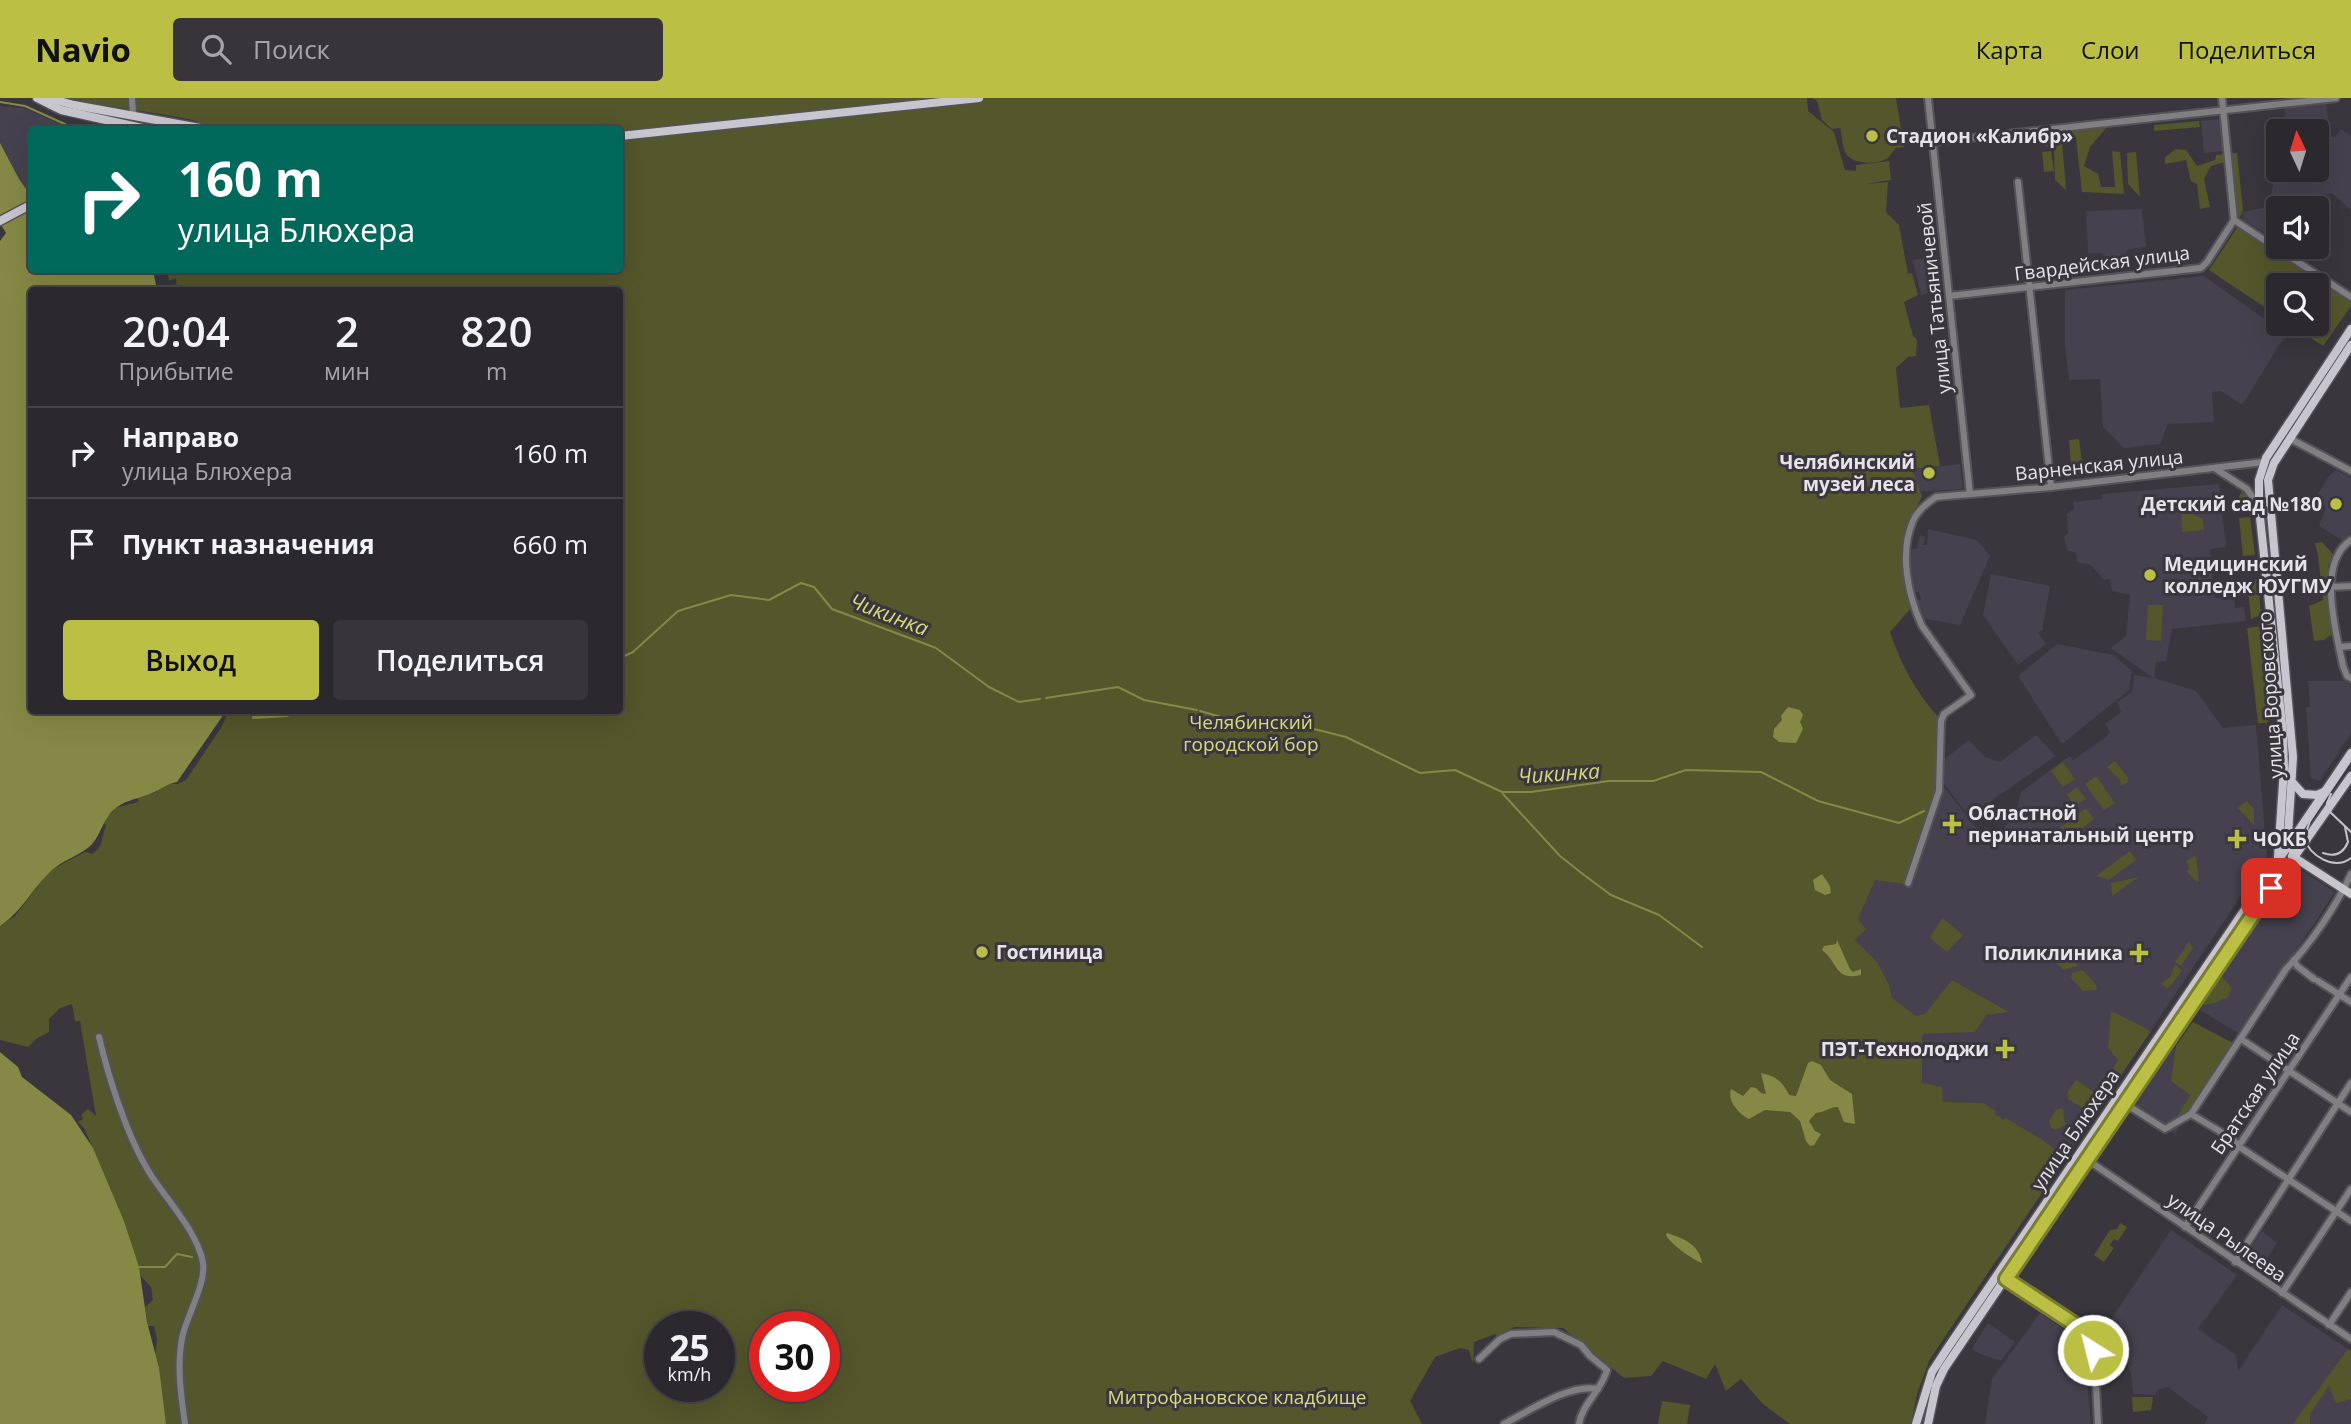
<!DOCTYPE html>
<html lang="ru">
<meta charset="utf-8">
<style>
:root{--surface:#2b282e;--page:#37343a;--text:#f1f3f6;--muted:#a6a6aa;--line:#47444a;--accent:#bbc044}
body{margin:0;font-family:"Open Sans",sans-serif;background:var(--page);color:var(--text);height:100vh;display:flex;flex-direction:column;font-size:26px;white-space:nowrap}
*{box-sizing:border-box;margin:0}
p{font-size:23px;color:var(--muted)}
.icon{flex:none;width:38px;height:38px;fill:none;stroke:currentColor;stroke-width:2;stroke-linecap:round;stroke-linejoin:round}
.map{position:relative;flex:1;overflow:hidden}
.sheet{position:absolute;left:28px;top:189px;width:595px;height:427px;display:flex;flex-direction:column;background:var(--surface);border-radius:7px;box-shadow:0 7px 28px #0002,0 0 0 2px var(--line)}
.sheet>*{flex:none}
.banner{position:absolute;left:28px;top:28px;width:595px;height:147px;border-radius:7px;box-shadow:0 7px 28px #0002,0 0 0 2px var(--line);background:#00695c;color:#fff;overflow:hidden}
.needle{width:46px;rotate:356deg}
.fabs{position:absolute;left:2266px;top:21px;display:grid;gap:14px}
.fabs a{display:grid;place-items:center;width:63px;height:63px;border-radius:7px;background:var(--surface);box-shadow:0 7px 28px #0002,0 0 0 2px var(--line);font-size:35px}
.speed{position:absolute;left:644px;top:1213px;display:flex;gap:14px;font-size:35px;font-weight:700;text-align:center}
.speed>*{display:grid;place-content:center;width:91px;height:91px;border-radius:50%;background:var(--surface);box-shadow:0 7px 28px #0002,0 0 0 2px var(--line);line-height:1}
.speed small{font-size:18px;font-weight:400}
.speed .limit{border:10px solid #d22;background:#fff;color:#111}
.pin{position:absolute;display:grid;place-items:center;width:60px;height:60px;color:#fff;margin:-30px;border-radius:14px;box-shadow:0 4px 10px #0006}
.me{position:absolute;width:77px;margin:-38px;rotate:324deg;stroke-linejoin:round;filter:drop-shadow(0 0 5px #0008)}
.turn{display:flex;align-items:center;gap:24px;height:147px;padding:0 35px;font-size:32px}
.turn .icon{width:91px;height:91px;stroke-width:2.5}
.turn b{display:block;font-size:49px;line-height:60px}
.eta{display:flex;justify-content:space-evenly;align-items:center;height:119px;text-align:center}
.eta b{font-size:42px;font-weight:600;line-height:49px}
.action{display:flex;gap:14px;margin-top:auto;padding:14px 35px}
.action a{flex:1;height:80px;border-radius:7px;background:var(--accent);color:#111;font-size:28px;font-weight:600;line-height:80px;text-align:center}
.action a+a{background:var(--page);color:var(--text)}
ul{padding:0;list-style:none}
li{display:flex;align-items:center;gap:21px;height:91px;padding:0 35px;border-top:2px solid var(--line)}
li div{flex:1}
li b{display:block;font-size:26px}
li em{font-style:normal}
header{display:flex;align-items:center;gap:42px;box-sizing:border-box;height:98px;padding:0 35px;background:var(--accent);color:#111}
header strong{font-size:33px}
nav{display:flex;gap:38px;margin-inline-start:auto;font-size:24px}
.search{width:490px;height:63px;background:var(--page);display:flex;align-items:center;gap:18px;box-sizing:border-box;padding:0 24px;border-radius:7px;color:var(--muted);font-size:26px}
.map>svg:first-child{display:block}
.built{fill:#45414e;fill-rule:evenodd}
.green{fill:#54562b;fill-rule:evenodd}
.water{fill:#868945}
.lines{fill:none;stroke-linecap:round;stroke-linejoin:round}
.stream{stroke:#868945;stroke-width:2}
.minor-casing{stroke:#555259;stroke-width:10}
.major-casing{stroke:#555259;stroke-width:11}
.minor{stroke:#807f82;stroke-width:6}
.major{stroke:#c7c5cd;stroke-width:8}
.tram{stroke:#c6c4ca;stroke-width:2}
.route-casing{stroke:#7a7d2c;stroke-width:18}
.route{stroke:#bbc044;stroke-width:12}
.poi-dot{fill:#bbc044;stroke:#39363e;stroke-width:2.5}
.labels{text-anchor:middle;stroke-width:6;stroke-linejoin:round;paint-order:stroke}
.poi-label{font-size:19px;font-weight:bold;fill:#e6e4e9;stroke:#39363e;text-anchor:start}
.street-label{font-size:19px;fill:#e6e4e9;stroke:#39363e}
.park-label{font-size:19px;fill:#d8dd7b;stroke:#39363e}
.water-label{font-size:21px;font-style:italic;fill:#d6db79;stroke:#39363e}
</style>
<header>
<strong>Navio</strong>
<div class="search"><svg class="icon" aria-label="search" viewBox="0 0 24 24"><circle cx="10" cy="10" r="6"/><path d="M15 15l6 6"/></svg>Поиск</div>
<nav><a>Карта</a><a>Слои</a><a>Поделиться</a></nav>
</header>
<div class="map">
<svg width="2351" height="1326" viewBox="0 0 2351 1326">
<rect width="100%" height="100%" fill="#39363e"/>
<!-- built -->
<g class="built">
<polygon points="2326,5 2331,38 2335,39 2341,31 2351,38 2351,112 2332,95 2322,97 2329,102 2322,115 2312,108 2317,98 2314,99 2305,110 2278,110 2278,143 2244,122 2242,114 2273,108 2272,93 2274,82 2284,80 2286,72 2317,72 2317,33 2287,33 2284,9"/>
<polygon points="0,8 24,10 72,31 32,32 31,98 0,120"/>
<polygon points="2220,21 2224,53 2204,55 2201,23"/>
<polygon points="2142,111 2146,149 2129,151 2123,158 2105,158 2102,155 2088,156 2086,113"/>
<polygon points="1939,158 1943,195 1930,194 1921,198 1913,162"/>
<polygon points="2204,178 2280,232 2283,230 2288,233 2242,307 2221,293 2212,294 2214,324 2168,326 2160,346 2124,350 2103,329 2100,281 2069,282 2065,247 2065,192"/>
<polygon points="1960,366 1963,391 1915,394 1908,372"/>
<polygon points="2336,372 2351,380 2351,438 2345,444 2319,428 2326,410 2315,401 2329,378"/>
<path d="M2219,386L2226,449L2210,451L2215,500L2234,499L2235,510L2244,509L2246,523L2172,531L2166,563L2156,564L2154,580L2196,593L2223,630L2256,627L2267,759L1998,1161L1943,1004L1922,985V935L1847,859L1867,774L1940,688H1943L1991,748L2016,714L2021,694L2065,661L2070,658L2073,662L2106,639L2110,634L2105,626L2121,614L2117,604L2132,594L2134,577L2153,580L2111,550L2126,538L2130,497L2112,493L2110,481L2104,482L2091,467L2077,464L2076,455L2067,452L2064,438L2068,436L2067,416L2074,411L2073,404L2102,401V396ZM1955,892L2007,914L1986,917Z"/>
<polygon points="1928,431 1977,442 1990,458 1960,527 1921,520 1917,502 1921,501 1919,494 1915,494 1910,466 1912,451 1917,451 1920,437 1925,439 1923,447 1927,447"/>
<polygon points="1991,476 2050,488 2042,533 2038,534 2046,546 2018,567 1983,517"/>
<polygon points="2057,546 2113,557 2132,573 2129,592 2062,646 2018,578"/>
<polygon points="2308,583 2348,583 2351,585 2351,635 2320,683 2311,680 2306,609 2310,609"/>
<polygon points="2036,637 2056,658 1969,718 1942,683 1942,663 1969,642 1985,659 2000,664"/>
<polygon points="2295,768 2335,794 2240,936 2200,912"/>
<polygon points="2174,950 2214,976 2175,1036 2134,1009"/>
<polygon points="2171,1132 2237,1177 2198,1231 2236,1257 2238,1273 2282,1207 2351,1253 2351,1326 2204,1326 2208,1319 2168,1289 2157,1292 2156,1297 2133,1296 2131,1276 2128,1268 2129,1263 2100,1265 2099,1239"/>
<polygon points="2262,1133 2277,1145 2264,1165 2248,1154"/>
<polygon points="2040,1215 2084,1245 2091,1326 1985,1326 1992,1281"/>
<polygon points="1988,1225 2015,1244 2001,1263 1980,1256 1972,1251"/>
</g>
<!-- green -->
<g class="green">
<path d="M63,0H1807L1808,13L1834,34L1845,72L1856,73V67L1889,63L1891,82L1864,86L1888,84L1886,114L1899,127L1908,176L1912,175L1918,197L1904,204L1913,238L1917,242L1916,258L1908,259L1896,270L1900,310L1929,307L1940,368L1912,371L1922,398L1915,412L1905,458L1912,509L1890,534C1901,567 1916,594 1939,620L1936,693L1906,786L1875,782L1858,821L1866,831L1855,842L1877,864L1889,887L1892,900L1916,918L1925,916L1952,882L2009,914L1986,917L1975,934L1922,936V985L1942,989L1943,1004L1983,1005L1996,1013L1995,1016L2004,1022L2006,1020L2044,1043L2065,1060L1930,1261L1917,1296L1911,1326H1790L1763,1306L1741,1281L1726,1293L1715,1266L1706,1281L1663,1263L1651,1278L1624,1280L1563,1230L1514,1229L1497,1238L1495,1236L1474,1244L1473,1266L1469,1252L1460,1250L1435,1259L1410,1303L1422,1326H166L155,1258L157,1241L154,1228H148L145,1209L153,1202L151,1189L140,1177L124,1123L84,1030L78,1024L83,1021L81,1017L88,1011L96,1018L80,923H75L72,906L60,910L49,921V934L36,941L28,949L0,942V828L15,818L49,773L85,754L92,756C104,748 101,740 106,727L103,725L115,710L138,704V700L156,694L166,686H178L186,682L221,630L229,613L620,612V192H177L176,180L169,183L167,172H620V32L196,31L197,23C152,13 108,9 63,0ZM660,1228H719V1288H660ZM765,1228H824V1288H765Z"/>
<path d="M1812,0H1896L1904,49L1896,50C1893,53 1891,57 1888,60C1877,67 1851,67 1845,54C1842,47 1842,37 1840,30L1832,31L1822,22L1817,3Z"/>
<polygon points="2199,23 2200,29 2154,33 2154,27"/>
<polygon points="2108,28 2090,49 2084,68 2098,76 2101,89 2115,89 2112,53 2120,54 2124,96 2082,94 2076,40 2062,42 2066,92 2055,82 2054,52 2041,46 2060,34"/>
<polygon points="2176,51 2186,52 2197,68 2215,62 2216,57 2237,55 2243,112 2239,121 2235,108 2231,62 2211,68 2204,81 2210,109 2200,111 2197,86 2191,83 2186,62 2165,66 2165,59"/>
<polygon points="2051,53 2054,73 2044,74 2042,54"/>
<polygon points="2136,54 2140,99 2128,86 2127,55"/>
<polygon points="2239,127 2351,202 2351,208 2323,248 2290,226 2317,226 2317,187 2278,187 2278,218 2209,172"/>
<polygon points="2079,341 2082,364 2071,365 2069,342"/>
<polygon points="2242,393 2248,401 2249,414 2238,415 2237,403"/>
<polygon points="2189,414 2203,421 2204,432 2182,434 2181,415"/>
<polygon points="2250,419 2255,457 2243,458 2239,420"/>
<polygon points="2322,444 2333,456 2328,468 2331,537 2324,542 2314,543 2309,508 2323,502 2318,457 2315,445"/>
<polygon points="2258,482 2261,517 2251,521 2247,483"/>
<polygon points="2148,507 2163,507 2161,543 2146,542"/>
<polygon points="2261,528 2269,621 2267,625 2258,625 2247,530"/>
<polygon points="2115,663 2128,680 2128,684 2121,688 2120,682 2107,669"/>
<polygon points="2063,664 2075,681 2063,689 2051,673"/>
<polygon points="2096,678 2115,705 2104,712 2085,686"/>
<polygon points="2077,689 2086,701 2075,708 2067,697"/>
<polygon points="2247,703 2254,711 2254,727 2238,710"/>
<polygon points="2086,710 2094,721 2059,748 2051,737"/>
<polygon points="2130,753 2136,762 2109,782 2096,778"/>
<polygon points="2196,757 2199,783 2197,784 2186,773 2190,771 2186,763"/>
<polygon points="2139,779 2112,798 2111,785"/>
<polygon points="1942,820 1963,837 1947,854 1930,840"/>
<polygon points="2189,844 2193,850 2181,868 2175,864"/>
<polygon points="2054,855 2071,859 2078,868 2064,872 2054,863"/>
<polygon points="2175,866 2182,873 2168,891 2161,886 2171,878"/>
<polygon points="2083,872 2097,888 2096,892 2083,893 2071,880 2072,875"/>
<polygon points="2221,877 2232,890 2228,899 2215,905 2204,907 2203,905"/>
<polygon points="2111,913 2151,933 2117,983 2109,978 2118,962 2108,950"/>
<polygon points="2193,924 2235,946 2226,953 2187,1018 2177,1019 2190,997 2171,983 2176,948"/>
<polygon points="2076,982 2094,994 2084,1011 2068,1001 2068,993"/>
<polygon points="2063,1010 2065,1027 2055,1032 2051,1030 2049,1023 2056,1012"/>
<polygon points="2120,1125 2127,1129 2118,1143 2114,1141 2110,1147 2114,1150 2104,1164 2094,1157 2110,1132 2117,1131"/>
<polygon points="2348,1251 2351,1253 2351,1301 2336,1305 2329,1288 2310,1316 2310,1326 2293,1326"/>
<polygon points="2132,1299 2153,1299 2151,1312 2133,1314"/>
<polygon points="1662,1303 1690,1307 1687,1326 1658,1326"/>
</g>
<!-- water -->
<g class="water">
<path d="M0,45L19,81L31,98L32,172H153L157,192H32V612L226,613L177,684C166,686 162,691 152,695C137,702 120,702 109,717C102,726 98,742 89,749C77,759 58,764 48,776C31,793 21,814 0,828V143L6,135L0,125Z"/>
<polygon points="1788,609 1800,612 1803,617 1800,624 1803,631 1796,645 1779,644 1773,639 1774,631 1782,622 1781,618"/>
<polygon points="253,613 253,612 303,613 287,619 252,621"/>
<polygon points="1822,776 1830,788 1831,795 1825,797 1815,792 1813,782"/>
<path d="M1837,842L1850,871L1853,874L1861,871V877C1834,883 1839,865 1822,852L1824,848L1836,846Z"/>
<polygon points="0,954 18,969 22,979 71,1017 93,1050 124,1123 139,1169 147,1224 159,1270 166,1326 0,1326"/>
<path d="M1812,963L1821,967L1830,982L1852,996L1855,1026L1844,1024L1838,1009C1829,1009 1825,1014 1816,1015L1809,1023L1815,1033L1821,1036L1814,1047L1810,1048L1806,1043L1800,1023L1790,1014L1765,1012L1749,1021C1738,1015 1727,1003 1731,991L1743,998L1751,989L1756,990L1761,995L1766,996L1761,975C1775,978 1783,983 1789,997L1796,998L1808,965Z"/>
<path d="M1667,1135C1684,1141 1699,1146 1702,1165C1693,1162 1669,1145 1666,1137Z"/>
</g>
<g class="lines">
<!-- stream -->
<g class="stream">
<polyline points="0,4 25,8 78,32"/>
<polyline points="620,560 633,554 678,513 731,497 769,502 801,485 814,489 832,511 936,550 989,589 1019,604 1040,601"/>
<polyline points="1046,600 1118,589 1144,602 1197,612"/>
<polyline points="447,612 477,612"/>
<polyline points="1200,613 1272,633 1290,628 1306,629 1346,639 1420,675 1455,672 1502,694 1531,694 1609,683 1653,683 1686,672 1761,674 1818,703 1899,725 1924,713"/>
<polyline points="1503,696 1560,758 1584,777 1611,797 1659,817 1702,849"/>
<polyline points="139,1169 165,1169 177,1156 192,1159"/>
</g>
<defs>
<g id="minor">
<polyline points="132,0 133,16"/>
<polyline points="1928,0 1970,396"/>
<polyline points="2222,0 2234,122 2351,199"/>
<polyline points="1933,44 2336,0"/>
<polyline points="2018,84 2051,389"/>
<polyline points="1949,198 2201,170 2207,164 2234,122"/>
<polyline points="2289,340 2351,373"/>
<polyline points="2216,371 2247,391 2259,409"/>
<path d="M2351,442C2316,465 2336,533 2343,568L2347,578L2351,580"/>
<polyline points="2331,489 2351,488"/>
<polyline points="2339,549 2351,548"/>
<path d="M1908,785L1939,693L1941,623L1944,616L1971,597L1922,528C1908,498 1899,455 1913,423C1917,413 1927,405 1936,399L2051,389L2264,364"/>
<polyline points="2294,862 2297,868 2314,881"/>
<polyline points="2318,883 2351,904"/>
<path d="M99,939C109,981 127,1038 149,1074C165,1100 198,1134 203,1165C206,1185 188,1216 183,1236C176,1265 181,1297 185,1326"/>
<polyline points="2241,941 2351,1014"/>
<path d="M2124,1005L2165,1031L2191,1016L2286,871C2310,847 2337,807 2351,776"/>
<polyline points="2191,1016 2231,1040 2241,1050 2351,1123"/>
<polyline points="2086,1061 2351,1241"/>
<polyline points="2185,1129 2351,879"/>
<polyline points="2235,1164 2351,985"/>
<polyline points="2006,1181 2091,1237 2095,1268 2098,1326"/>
<polyline points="2282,1195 2351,1091"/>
<polyline points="2329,1227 2351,1194"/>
<path d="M1479,1261L1500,1241L1511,1236L1554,1234L1581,1247L1590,1258L1607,1272C1602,1292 1582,1306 1579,1326"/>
<path d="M1504,1326C1529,1313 1570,1285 1598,1291"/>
</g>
<g id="major">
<polyline points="37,0 61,12 151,32"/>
<polyline points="48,0 74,7 211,32"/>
<polyline points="620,38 979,0"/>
<polyline points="0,123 32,106"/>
<polyline points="2293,685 2303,696 2317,697 2326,693"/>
<polyline points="2292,758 2351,796"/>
<polyline points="2294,758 2288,737 2293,659 2268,382 2274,365 2351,247"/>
<polyline points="2278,759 2284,670 2283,636 2259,410 2259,382 2266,360 2351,231"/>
<polyline points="1916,1326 1932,1274 1947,1251 2351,655"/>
<polyline points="1928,1326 1936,1288 1944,1271 2189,909 2351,678"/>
</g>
</defs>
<!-- minor casing -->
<use href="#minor" class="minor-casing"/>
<!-- major casing -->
<use href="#major" class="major-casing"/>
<!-- minor -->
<use href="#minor" class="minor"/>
<!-- major -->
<use href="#major" class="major"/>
<!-- tram -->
<g class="tram">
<path d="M2351,662L2310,723L2304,740C2310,758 2334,773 2351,760"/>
<polyline points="2331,696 2327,705 2328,712 2351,734"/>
<path d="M2323,755C2334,759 2343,756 2348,744L2345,729"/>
</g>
</g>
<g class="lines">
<defs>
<polyline id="route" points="2093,1252 2091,1237 2006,1181 2271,790"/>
</defs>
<!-- route casing -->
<use href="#route" class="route-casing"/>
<!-- route -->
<use href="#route" class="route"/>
</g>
<!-- markers -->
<g class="poi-dot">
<circle cx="1872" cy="38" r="7"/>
<circle cx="1929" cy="375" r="7"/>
<circle cx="2336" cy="406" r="7"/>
<circle cx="2150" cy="477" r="7"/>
<path d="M1948.5 715.5h7v7h7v7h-7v7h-7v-7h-7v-7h7z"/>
<path d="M2233.5 730.5h7v7h7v7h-7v7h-7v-7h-7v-7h7z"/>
<circle cx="982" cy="854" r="7"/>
<path d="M2135.5 844.5h7v7h7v7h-7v7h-7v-7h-7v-7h7z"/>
<path d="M2001.5 940.5h7v7h7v7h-7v7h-7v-7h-7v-7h7z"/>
</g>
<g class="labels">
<!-- poi labels -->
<g class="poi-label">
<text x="1886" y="45">Стадион «Калибр»</text>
<text x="1915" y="371" text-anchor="end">Челябинский<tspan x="1915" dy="22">музей леса</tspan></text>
<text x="2322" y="413" text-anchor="end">Детский сад №180</text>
<text x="2164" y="473">Медицинский<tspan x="2164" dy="22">колледж ЮУГМУ</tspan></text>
<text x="1968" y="722">Областной<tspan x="1968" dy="22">перинатальный центр</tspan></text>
<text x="2253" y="748">ЧОКБ</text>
<text x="996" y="861">Гостиница</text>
<text x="2123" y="862" text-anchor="end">Поликлиника</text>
<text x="1989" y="958" text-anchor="end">ПЭТ-Технолоджи</text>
</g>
<!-- street labels -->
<g class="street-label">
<text transform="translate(2102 165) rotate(-7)" y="7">Гвардейская улица</text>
<text transform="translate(1934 200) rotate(-96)" y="7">улица Татьяничевой</text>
<text transform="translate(2099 367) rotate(-6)" y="7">Варненская улица</text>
<text transform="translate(2270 597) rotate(-94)" y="7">улица Воровского</text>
<text transform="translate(2255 995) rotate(-56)" y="7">Братская улица</text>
<text transform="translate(2075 1032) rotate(-56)" y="7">улица Блюхера</text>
<text transform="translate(2227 1139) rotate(35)" y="7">улица Рылеева</text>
</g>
<!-- park labels -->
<g class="park-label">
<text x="1251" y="631">Челябинский<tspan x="1251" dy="22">городской бор</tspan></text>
<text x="1237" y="1306">Митрофановское кладбище</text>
</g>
<!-- water labels -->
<g class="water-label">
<text transform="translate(889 517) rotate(21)" y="7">Чикинка</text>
<text transform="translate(1559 676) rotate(-4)" y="7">Чикинка</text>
</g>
</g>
</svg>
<div class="fabs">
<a><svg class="needle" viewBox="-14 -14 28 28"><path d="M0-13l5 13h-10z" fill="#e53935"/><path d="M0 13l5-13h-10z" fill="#a6a6aa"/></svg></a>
<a><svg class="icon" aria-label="sound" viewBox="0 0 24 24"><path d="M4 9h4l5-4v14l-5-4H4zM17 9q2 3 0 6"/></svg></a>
<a><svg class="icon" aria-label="search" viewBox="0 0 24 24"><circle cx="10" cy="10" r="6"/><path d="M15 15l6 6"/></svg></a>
</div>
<div class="speed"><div>25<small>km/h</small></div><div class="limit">30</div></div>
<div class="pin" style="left:2271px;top:790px;background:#d93025"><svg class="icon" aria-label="arrive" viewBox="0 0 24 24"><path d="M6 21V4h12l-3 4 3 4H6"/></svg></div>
<svg class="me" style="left:2093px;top:1252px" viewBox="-20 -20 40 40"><circle r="17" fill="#bbc044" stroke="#fff" stroke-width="3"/><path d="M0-11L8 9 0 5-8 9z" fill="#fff"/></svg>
<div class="banner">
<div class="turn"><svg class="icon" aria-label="right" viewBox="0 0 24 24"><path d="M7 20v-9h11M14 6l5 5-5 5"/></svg><div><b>160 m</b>улица Блюхера</div></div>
</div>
<section class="sheet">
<div class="eta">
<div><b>20:04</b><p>Прибытие</p></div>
<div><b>2</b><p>мин</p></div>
<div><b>820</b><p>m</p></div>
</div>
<ul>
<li><svg class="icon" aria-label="right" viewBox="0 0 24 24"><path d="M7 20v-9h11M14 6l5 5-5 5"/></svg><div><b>Направо</b><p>улица Блюхера</p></div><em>160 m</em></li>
<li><svg class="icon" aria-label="arrive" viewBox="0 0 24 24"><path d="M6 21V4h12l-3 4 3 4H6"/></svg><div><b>Пункт назначения</b></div><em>660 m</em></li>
</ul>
<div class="action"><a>Выход</a><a>Поделиться</a></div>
</section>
</div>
